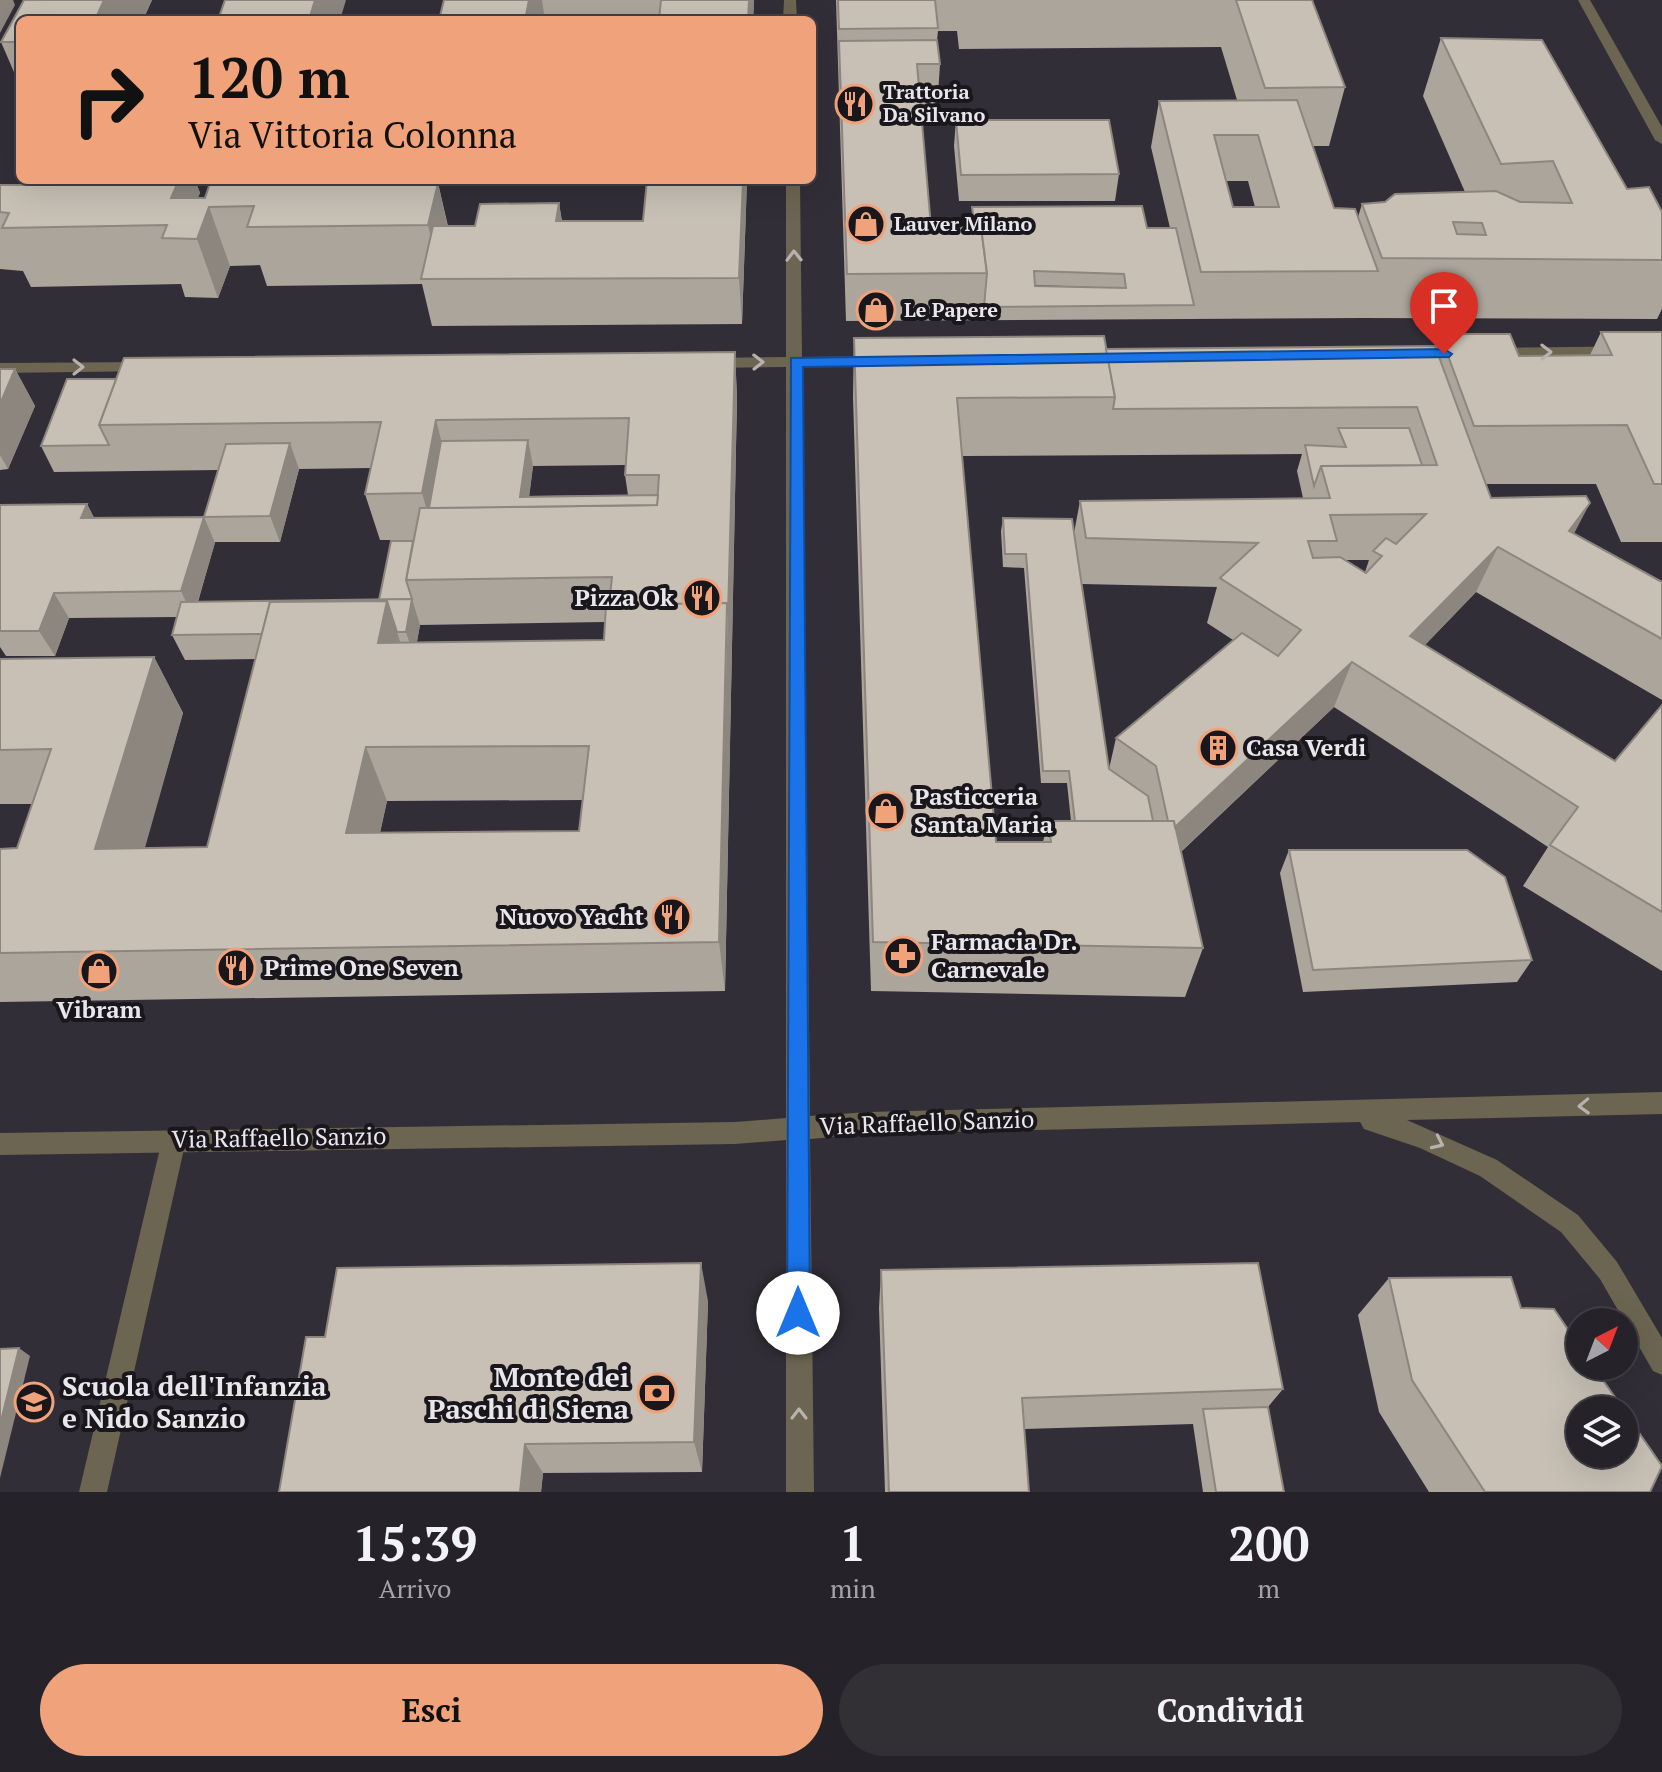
<!DOCTYPE html>
<html lang="it">
<style>
:root{--surface:#262229;--page:#322f35;--text:#f1f3f6;--muted:#a4a4a8;--line:#423f46;--accent:#f0a27a}
body{margin:0;font-family:"PT Serif",serif;background:var(--page);color:var(--text);height:100vh;display:flex;flex-direction:column;font-size:30px;white-space:nowrap}
*{box-sizing:border-box;margin:0}
p{font-size:26px;color:var(--muted)}
.icon{flex:none;width:44px;height:44px;fill:none;stroke:currentColor;stroke-width:2;stroke-linecap:round;stroke-linejoin:round}
.map{position:relative;height:1492px;overflow:hidden}
.sheet{display:flex;flex-direction:column;background:var(--surface);flex:1}
.sheet>*{flex:none}
.banner{position:absolute;left:16px;top:16px;width:800px;height:168px;border-radius:12px;box-shadow:0 8px 32px #0002,0 0 0 2px var(--line);background:#f0a27a;color:#111;overflow:hidden}
.needle{width:52px;rotate:42deg}
.controls{position:absolute;left:1566px;top:1308px;display:grid;gap:16px}
.controls a{display:grid;place-items:center;width:72px;height:72px;border-radius:50%;background:var(--surface);box-shadow:0 8px 32px #0002,0 0 0 2px var(--line);font-size:40px}
.pin{position:absolute;display:grid;place-items:center;width:68px;height:68px;color:#fff;margin:-82px -34px;border-radius:50% 50% 50% 0;rotate:-45deg;box-shadow:0 0 8px #0007}
.pin .icon{rotate:45deg}
.me{position:absolute;width:88px;margin:-44px;rotate:0deg;stroke-linejoin:round;filter:drop-shadow(0 0 6px #0008)}
.turn{display:flex;align-items:center;gap:28px;height:168px;padding:0 40px;font-size:36px}
.turn .icon{width:104px;height:104px;stroke-width:2.5}
.turn b{display:block;font-size:56px;line-height:68px}
.eta{display:flex;justify-content:space-evenly;align-items:center;height:136px;text-align:center}
.eta b{font-size:48px;font-weight:700;line-height:56px}
.button{display:flex;gap:16px;margin-top:auto;padding:16px 40px}
.button a{flex:1;height:92px;border-radius:48px;background:var(--accent);color:#111;font-size:32px;font-weight:700;line-height:92px;text-align:center}
.button a+a{background:var(--page);color:var(--text)}
.map>svg:first-child{display:block}
.lines{fill:none;stroke-linecap:round;stroke-linejoin:round}
.service{fill:#6c6551;fill-rule:evenodd}
.minor{fill:#6c6551;fill-rule:evenodd}
.wall{fill:#aca59c;fill-rule:evenodd}
.shaded-wall{fill:#8c867f}
.building{fill:#c8c0b5;stroke:#8c867f;stroke-width:2;fill-rule:evenodd}
.oneway{stroke:#b7b2ae}
.route{fill:#1a73e8;stroke:#114b97;stroke-width:2}
.labels{text-anchor:middle;stroke-width:8;stroke-linejoin:round;paint-order:stroke}
.far-poi-label{font-size:20px;font-weight:bold;fill:#e9e6ec;stroke:#19171b;text-anchor:start}
.poi-label{font-size:24px;font-weight:bold;fill:#e9e6ec;stroke:#19171b;text-anchor:start}
.street-label{font-size:24px;fill:#e9e6ec;stroke:#19171b}
.near-poi-label{font-size:28px;font-weight:bold;fill:#e9e6ec;stroke:#19171b;text-anchor:end}
</style>
<div class="map">
<svg width="1662" height="1492" viewBox="0 0 1662 1492">
<rect width="100%" height="100%" fill="#322e37"/>
<g class="lines">
<!-- service -->
<polygon class="service" points="174,1129 182,1132 186,1140 107,1492 79,1492 162,1140 166,1132"/>
<!-- minor -->
<g class="minor">
<polygon points="784,0 796,0 797,20 783,20"/>
<polygon points="1578,0 1590,0 1662,127 1662,144 1655,140"/>
<polygon points="786,180 800,180 802,357 880,356 888,361 880,366 802,367 810,1116 869,1112 1662,1092 1662,1114 1407,1120 1497,1160 1578,1215 1617,1262 1662,1338 1662,1375 1653,1371 1600,1279 1561,1232 1480,1176 1420,1148 1364,1129 1360,1122 869,1134 810,1139 814,1492 786,1492 786,1140 735,1144 0,1155 0,1133 735,1122 786,1118 786,367 708,368 700,363 708,358 786,357"/>
<polygon points="1662,346 1662,356 1492,358 1484,353 1492,348"/>
<polygon points="148,362 156,367 154,371 0,373 0,363"/>
</g>
</g>
<!-- wall -->
<g class="wall">
<polygon points="24,0 152,0 143,20 20,20 20,86 1,42"/>
<polygon points="444,0 754,0 753,20 439,20"/>
<path d="M836,0H1312L1345,87L1329,146H1313L1334,208L1358,217L1362,204L1465,192L1423,96L1441,38L1627,189L1662,212V309L1657,319L1363,318L846,321ZM938,31H957L959,49L1221,47L1237,100L1159,101L1151,147L1170,228H1147L972,207V227H931L921,110H937L940,64L937,40ZM1226,181H1248L1255,207H1233ZM1035,285L1122,288L1035,286Z"/>
<polygon points="956,120 1119,174 1115,201 959,201 954,146"/>
<polygon points="34,180 195,180 200,193 197,198 205,198 273,183 422,180 422,183 438,183 448,226 475,226 559,203 562,221 643,221 747,180 742,324 432,326 422,284 267,286 260,265 230,266 218,298 185,297 181,284 31,287 23,271 0,269 0,185 32,185"/>
<path d="M1601,332H1662V542H1621L1596,484H1486L1491,498L1574,534L1662,582V700L1476,592L1425,645L1615,761L1662,705V971L1523,886L1548,847L1334,707L1181,852L1203,948L1185,997L871,991L853,397L854,338L1106,349L1435,346L1440,334L1519,356L1590,355ZM1302,454L1297,471L1303,498L1080,501L1074,533L1003,518L1001,531L1003,567L1024,568L1041,783H1067L1071,821H1048L1043,842H996L962,456ZM1345,560H1369L1365,572ZM1082,584L1217,587L1207,623L1233,640L1116,738L1109,769Z"/>
<path d="M735,352L737,398L725,991L0,1002V849L17,848L32,804H0V659L154,657L183,713L144,848L207,847L256,659L185,660L172,635L177,617L69,618L55,656H6L0,647V505L87,504L94,518L204,517L218,470L54,472L41,446L116,379ZM626,465L625,475L628,495L529,496L533,466ZM371,468L365,494L380,540H414L379,600L198,602L215,542H280L299,469ZM605,622L604,640L417,642L420,625ZM583,800L579,831L380,833L387,801Z"/>
<polygon points="0,369 15,369 35,406 8,469 0,470"/>
<polygon points="1289,850 1532,960 1517,982 1303,992 1280,873"/>
<polygon points="881,1270 1283,1389 1268,1407 1284,1492 1203,1492 1193,1424 1024,1429 1029,1492 885,1492 879,1308"/>
<polygon points="1389,1278 1521,1308 1650,1492 1429,1492 1379,1412 1358,1315"/>
<polygon points="708,1301 702,1472 543,1473 541,1492 279,1492 325,1337"/>
</g>
<!-- shaded-wall -->
<g class="shaded-wall">
<polygon points="0,0 13,0 15,5 0,33"/>
<polygon points="104,0 152,0 143,20 95,20"/>
<polygon points="315,0 346,0 340,20 309,20"/>
<polygon points="529,0 542,0 545,20 525,20"/>
<polygon points="749,0 754,0 753,20 748,20"/>
<polygon points="150,180 162,180 179,226 149,183"/>
<polygon points="170,180 195,180 200,193 191,216 209,207 230,266 218,298 197,239 171,198 174,191"/>
<polygon points="403,180 422,180 419,225 413,225"/>
<polygon points="743,180 747,180 742,324 739,278"/>
<polygon points="438,183 451,242 440,279 428,225"/>
<polygon points="559,203 566,250 556,221"/>
<polygon points="735,352 737,398 725,991 719,942"/>
<polygon points="15,369 35,406 8,469 0,455 0,404"/>
<polygon points="436,420 448,467 432,528 422,493"/>
<polygon points="528,440 533,466 526,523 520,497"/>
<polygon points="290,443 299,469 280,542 270,516"/>
<polygon points="1590,503 1566,549 1546,577 1569,531"/>
<polygon points="87,504 100,529 81,518"/>
<polygon points="204,517 215,543 193,617 181,591"/>
<polygon points="1498,547 1476,592 1391,680 1410,636"/>
<polygon points="54,593 69,618 55,656 39,631"/>
<polygon points="412,599 420,625 414,657 406,632"/>
<polygon points="387,601 405,657 378,643"/>
<polygon points="154,657 183,713 130,901 95,849"/>
<polygon points="1352,662 1334,707 1158,873 1170,832"/>
<polygon points="366,747 387,801 368,885 346,833"/>
<polygon points="701,1263 708,1301 702,1472 694,1442"/>
<polygon points="19,1348 30,1356 0,1478 0,1425"/>
<polygon points="525,1444 543,1473 541,1492 520,1492"/>
</g>
<!-- building -->
<g class="building">
<polygon points="24,0 104,0 95,20 20,20 20,42 1,42"/>
<polygon points="225,0 315,0 309,20 218,20"/>
<polygon points="444,0 529,0 525,20 439,20"/>
<polygon points="661,0 749,0 748,20 659,20"/>
<polygon points="838,0 935,0 938,28 839,29"/>
<polygon points="1236,0 1312,0 1345,87 1265,88"/>
<path d="M1441,38L1542,40L1627,189L1649,187L1662,212V260L1382,258L1362,204L1385,202L1395,194L1496,191L1520,202L1572,203L1553,161L1501,164ZM1453,222L1482,223L1486,235L1457,234Z"/>
<polygon points="937,40 940,64 917,64 931,227 981,227 987,273 847,274 839,41"/>
<path d="M1297,100L1334,208L1355,209L1378,271L1201,272L1159,101ZM1214,135H1258L1279,207H1233Z"/>
<polygon points="956,120 1109,120 1119,174 961,175"/>
<polygon points="34,180 150,180 149,183 178,182 171,198 205,198 210,183 273,183 274,180 403,180 403,182 438,183 428,225 247,227 254,206 209,207 197,239 162,238 167,225 2,228 9,213 0,212 0,185 32,185"/>
<polygon points="647,180 743,180 739,278 421,279 433,226 475,226 480,204 559,203 556,221 643,221"/>
<path d="M1142,206L1147,228H1176L1194,305L984,307L987,273L981,227H975L972,207ZM1034,271L1124,274L1126,288L1035,286Z"/>
<polygon points="1601,332 1662,332 1662,484 1654,484 1627,425 1474,426 1440,334 1510,334 1519,356 1612,355"/>
<polygon points="1104,336 1115,397 957,398 996,842 1051,842 1048,821 1174,821 1203,948 873,942 854,338"/>
<path d="M1435,346L1491,498L1586,496L1590,503L1569,531L1662,582V639L1498,547L1410,636L1615,761L1662,705V912L1550,845L1578,807L1352,662L1175,827L1174,821H1168L1156,766L1116,738L1242,633L1278,656L1301,630L1220,578L1258,543L1086,538L1080,501L1330,498L1321,466L1437,465L1417,407L1113,409L1115,397L1106,349ZM1426,514L1396,544L1386,538L1373,551L1382,556L1366,573L1340,557L1313,558L1308,541H1337L1330,515Z"/>
<polygon points="735,352 728,615 727,603 609,605 612,577 406,580 420,508 657,505 659,475 625,475 629,418 436,420 422,493 365,494 381,422 99,425 124,358"/>
<polygon points="0,369 15,369 0,404"/>
<polygon points="67,379 116,379 99,425 109,445 41,446"/>
<polygon points="1338,428 1409,428 1422,465 1321,466 1314,486 1305,445 1346,447"/>
<polygon points="528,440 520,497 658,495 657,505 429,508 441,441"/>
<polygon points="290,443 270,516 204,517 226,444"/>
<polygon points="87,504 81,518 204,517 181,591 54,593 39,631 0,631 0,505"/>
<polygon points="1003,518 1072,519 1109,769 1148,796 1153,821 1075,821 1069,771 1043,771 1026,554 1005,554"/>
<polygon points="391,541 413,541 406,580 412,599 379,600"/>
<polygon points="412,599 406,632 397,632 387,601 270,602 262,634 172,635 181,602"/>
<path d="M387,601L378,643L604,640L606,605L727,603L719,942L0,953V849L17,848L51,749L0,750V659L154,657L95,849L207,847L270,602ZM589,746L579,831L346,833L366,747Z"/>
<polygon points="1289,850 1467,850 1505,877 1532,960 1313,970"/>
<polygon points="701,1263 694,1442 525,1444 520,1492 279,1492 306,1337 325,1337 337,1268"/>
<polygon points="1258,1263 1283,1389 1022,1398 1029,1492 889,1492 881,1270"/>
<polygon points="1511,1277 1521,1308 1554,1309 1580,1347 1580,1366 1593,1366 1624,1410 1580,1410 1580,1454 1624,1454 1624,1411 1662,1466 1650,1492 1485,1492 1412,1380 1389,1278"/>
<polygon points="19,1348 0,1425 0,1349"/>
<polygon points="1268,1407 1284,1492 1216,1492 1203,1409"/>
</g>
<!-- one-way arrows -->
<defs><path id="oneway-chevron" d="M-2-3.5L2.5 0L-2 3.5" fill="none" stroke-width="1.6" stroke-linecap="round" stroke-linejoin="round" transform="scale(2)"/></defs>
<g class="oneway">
<use href="#oneway-chevron" transform="translate(794 256) rotate(-91)"/>
<use href="#oneway-chevron" transform="translate(1546 352) rotate(-1)"/>
<use href="#oneway-chevron" transform="translate(758 362) rotate(-1)"/>
<use href="#oneway-chevron" transform="translate(78 367)"/>
<use href="#oneway-chevron" transform="translate(1584 1106) rotate(178)"/>
<use href="#oneway-chevron" transform="translate(1438 1143) rotate(25)"/>
<use href="#oneway-chevron" transform="translate(799 1414) rotate(-90)"/>
</g>
<!-- route -->
<polygon class="route" points="1444,349 1452,354 1449,357 803,367 810,1313 806,1321 798,1324 790,1321 787,1313 791,358"/>
<!-- icons -->
<defs>
<symbol id="restaurant-ring" viewBox="-11 -11 22 22"><circle r="9.5" fill="#19171b" stroke="#f0a27a" stroke-width="1.5"/><path d="M-5-6h1v4h1v-4h1v4h1v-4h1v5L-1.5 .5V6h-2V.5L-5-1ZM5-6V6H3V1.5H1.5Q1.5-4 5-6Z" fill="#f0a27a"/></symbol>
<symbol id="shop-ring" viewBox="-11 -11 22 22"><circle r="9.5" fill="#19171b" stroke="#f0a27a" stroke-width="1.5"/><path d="M-5-2.5h2.3a2.7 3.5 0 0 1 5.4 0H5L5.5 6h-11ZM-1.5-2.5h3a1.5 2.3 0 0 0-3 0Z" fill="#f0a27a"/></symbol>
<symbol id="building-ring" viewBox="-11 -11 22 22"><circle r="9.5" fill="#19171b" stroke="#f0a27a" stroke-width="1.5"/><path d="M-4-6H4V6H1V3H-1V6H-4ZM-2.5-4.3h1.7v1.8h-1.7ZM.8-4.3h1.7v1.8H.8ZM-2.5-1h1.7V.8h-1.7ZM.8-1h1.7V.8H.8Z" fill="#f0a27a"/></symbol>
<symbol id="pharmacy-ring" viewBox="-11 -11 22 22"><circle r="9.5" fill="#19171b" stroke="#f0a27a" stroke-width="1.5"/><path d="M-2-6h4v4h4v4h-4v4h-4v-4h-4v-4h4Z" fill="#f0a27a"/></symbol>
<symbol id="bank-ring" viewBox="-11 -11 22 22"><circle r="9.5" fill="#19171b" stroke="#f0a27a" stroke-width="1.5"/><path d="M-6-4H6V4H-6ZM0-2.3a2.3 2.3 0 1 0 0 4.6a2.3 2.3 0 1 0 0-4.6Z" fill="#f0a27a"/></symbol>
<symbol id="school-ring" viewBox="-11 -11 22 22"><circle r="9.5" fill="#19171b" stroke="#f0a27a" stroke-width="1.5"/><path d="M0-5L7-2L0 1L-7-2ZM-4 1L0 2.5L4 1V4Q0 6-4 4Z" fill="#f0a27a"/></symbol>
</defs>
<g fill-rule="evenodd">
<use href="#restaurant-ring" x="833" y="82" width="44" height="44"/>
<use href="#shop-ring" x="844" y="202" width="44" height="44"/>
<use href="#shop-ring" x="854" y="288" width="44" height="44"/>
<use href="#restaurant-ring" x="680" y="576" width="44" height="44"/>
<use href="#building-ring" x="1196" y="726" width="44" height="44"/>
<use href="#shop-ring" x="864" y="789" width="44" height="44"/>
<use href="#restaurant-ring" x="650" y="895" width="44" height="44"/>
<use href="#pharmacy-ring" x="881" y="934" width="44" height="44"/>
<use href="#restaurant-ring" x="214" y="946" width="44" height="44"/>
<use href="#shop-ring" x="77" y="949" width="44" height="44"/>
<use href="#bank-ring" x="635" y="1371" width="44" height="44"/>
<use href="#school-ring" x="12" y="1380" width="44" height="44"/>
</g>
<g class="labels">
<!-- far-poi labels -->
<g class="far-poi-label">
<text x="883" y="99">Trattoria<tspan x="883" dy="23">Da Silvano</tspan></text>
<text x="894" y="231">Lauver Milano</text>
<text x="904" y="317">Le Papere</text>
</g>
<!-- poi labels -->
<g class="poi-label">
<text x="674" y="606" text-anchor="end">Pizza Ok</text>
<text x="1246" y="756">Casa Verdi</text>
<text x="914" y="805">Pasticceria<tspan x="914" dy="28">Santa Maria</tspan></text>
<text x="644" y="925" text-anchor="end">Nuovo Yacht</text>
<text x="931" y="950">Farmacia Dr.<tspan x="931" dy="28">Carnevale</tspan></text>
<text x="264" y="976">Prime One Seven</text>
<text x="99" y="1018" text-anchor="middle">Vibram</text>
</g>
<!-- street labels -->
<g class="street-label">
<text transform="translate(927 1123) rotate(-2)" y="8">Via Raffaello Sanzio</text>
<text transform="translate(279 1138) rotate(-1)" y="8">Via Raffaello Sanzio</text>
</g>
<!-- near-poi labels -->
<g class="near-poi-label">
<text x="629" y="1387">Monte dei<tspan x="629" dy="32">Paschi di Siena</tspan></text>
<text x="62" y="1396" text-anchor="start">Scuola dell'Infanzia<tspan x="62" dy="32">e Nido Sanzio</tspan></text>
</g>
</g>
</svg>
<div class="controls">
<a><svg class="needle" viewBox="-14 -14 28 28"><path d="M0-13l5 13h-10z" fill="#e53935"/><path d="M0 13l5-13h-10z" fill="#a4a4a8"/></svg></a>
<a><svg class="icon" aria-label="layers" viewBox="0 0 24 24"><path d="M12 4l9 5-9 5-9-5zM3 14l9 5 9-5"/></svg></a>
</div>
<div class="pin" style="left:1444px;top:354px;background:#d93025"><svg class="icon" aria-label="arrive" viewBox="0 0 24 24"><path d="M6 21V4h12l-3 4 3 4H6"/></svg></div>
<svg class="me" style="left:798px;top:1313px" viewBox="-20 -20 40 40"><circle r="19" fill="#fff"/><path d="M0-13L10 11 0 6-10 11z" fill="#1a73e8"/></svg>
<div class="banner">
<div class="turn"><svg class="icon" aria-label="right" viewBox="0 0 24 24"><path d="M7 20v-9h11M14 6l5 5-5 5"/></svg><div><b>120 m</b>Via Vittoria Colonna</div></div>
</div>
</div>
<section class="sheet">
<div class="eta">
<div><b>15:39</b><p>Arrivo</p></div>
<div><b>1</b><p>min</p></div>
<div><b>200</b><p>m</p></div>
</div>
<div class="button"><a>Esci</a><a>Condividi</a></div>
</section>
